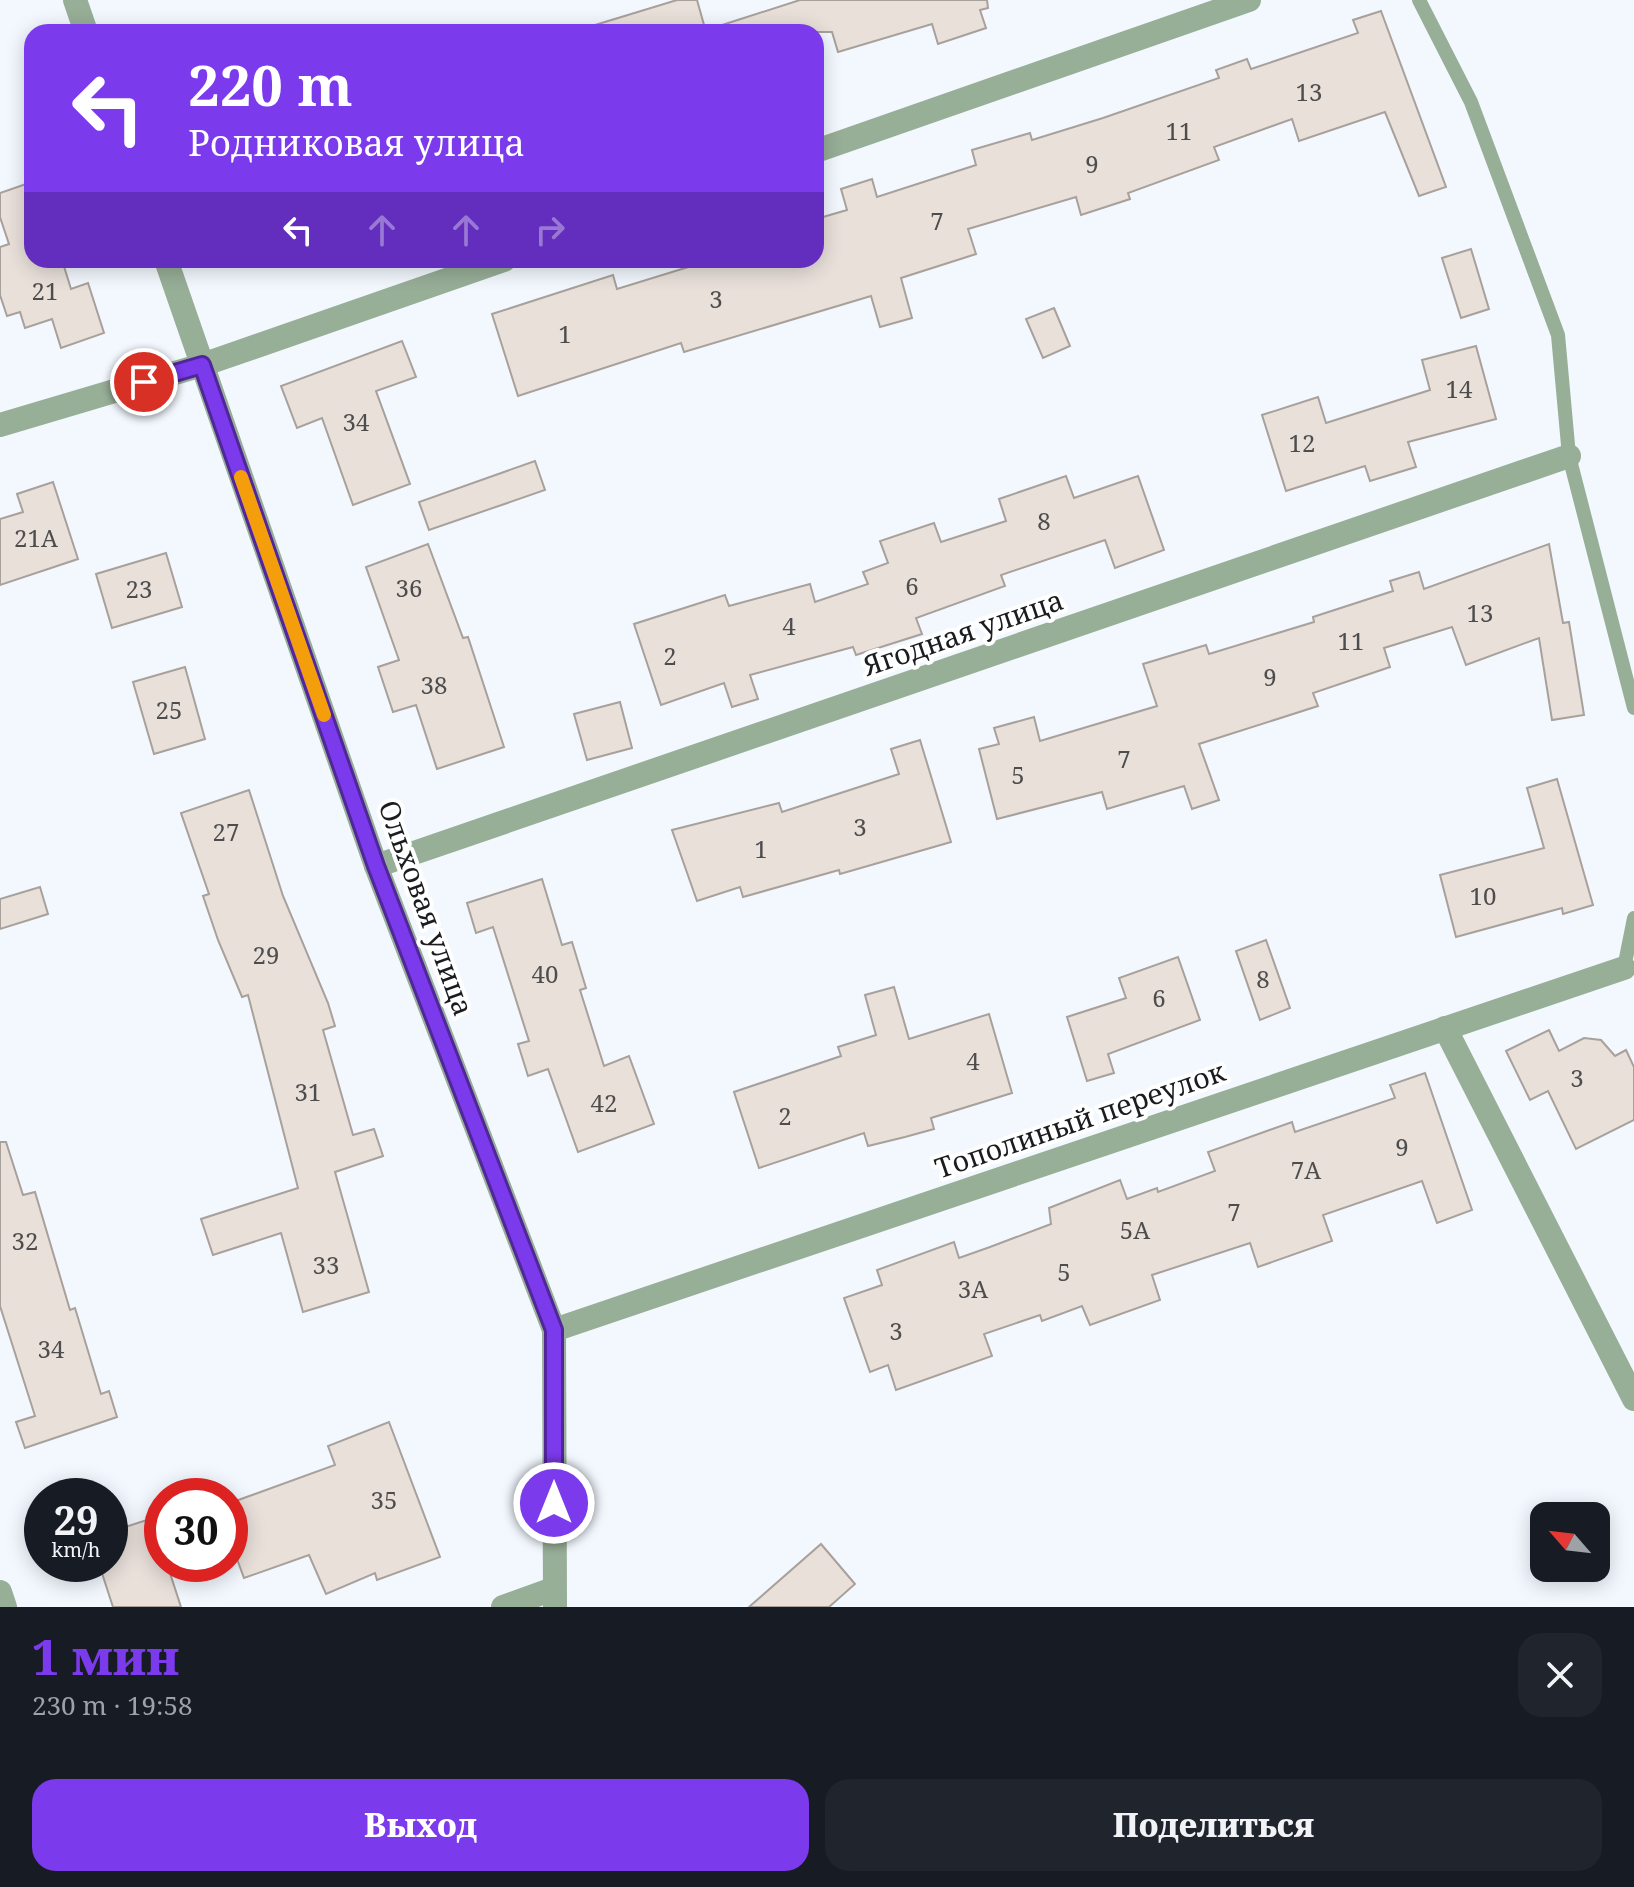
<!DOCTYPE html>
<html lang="ru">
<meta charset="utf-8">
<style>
:root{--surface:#171b24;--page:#20242c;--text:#f1f3f6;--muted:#9ea1a6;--accent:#7c3aed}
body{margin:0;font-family:"Noto Serif",serif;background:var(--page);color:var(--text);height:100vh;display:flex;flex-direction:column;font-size:30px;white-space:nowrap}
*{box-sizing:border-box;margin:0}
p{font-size:26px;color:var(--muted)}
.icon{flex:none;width:44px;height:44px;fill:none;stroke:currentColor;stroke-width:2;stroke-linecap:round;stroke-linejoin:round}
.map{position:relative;height:1607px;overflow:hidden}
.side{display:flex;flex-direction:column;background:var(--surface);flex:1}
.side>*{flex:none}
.top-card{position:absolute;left:24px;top:24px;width:800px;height:244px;border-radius:24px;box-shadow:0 4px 20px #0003;background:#7c3aed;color:#fff;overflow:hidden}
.needle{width:52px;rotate:298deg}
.tools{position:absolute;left:1530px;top:1502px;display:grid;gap:16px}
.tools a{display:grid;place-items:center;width:80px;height:80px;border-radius:16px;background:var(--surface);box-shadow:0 4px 20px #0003;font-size:40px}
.speed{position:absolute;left:24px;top:1478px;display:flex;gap:16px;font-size:40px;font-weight:700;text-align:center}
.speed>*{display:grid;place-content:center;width:104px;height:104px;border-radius:50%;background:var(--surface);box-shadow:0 4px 20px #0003;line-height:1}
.speed small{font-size:20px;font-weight:400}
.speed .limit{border:12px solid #d22;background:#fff;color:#111}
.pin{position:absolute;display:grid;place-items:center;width:68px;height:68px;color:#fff;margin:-34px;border:4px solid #fff;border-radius:50%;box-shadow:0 2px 8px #0007}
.me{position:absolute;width:88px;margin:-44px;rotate:0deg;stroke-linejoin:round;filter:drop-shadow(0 0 6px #0008)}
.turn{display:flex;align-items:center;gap:28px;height:168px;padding:0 32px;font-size:36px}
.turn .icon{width:104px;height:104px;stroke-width:2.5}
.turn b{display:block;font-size:56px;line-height:68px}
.lanes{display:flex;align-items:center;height:76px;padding:0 32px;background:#0003;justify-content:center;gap:40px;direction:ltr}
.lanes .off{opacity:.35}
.round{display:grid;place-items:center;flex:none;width:84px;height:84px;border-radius:24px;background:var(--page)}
.overview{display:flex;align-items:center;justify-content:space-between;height:136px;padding:0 32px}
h1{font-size:48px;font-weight:800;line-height:60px;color:var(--accent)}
.action{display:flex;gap:16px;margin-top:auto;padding:16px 32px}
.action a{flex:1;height:92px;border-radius:24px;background:var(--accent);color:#fff;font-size:32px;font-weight:800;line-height:92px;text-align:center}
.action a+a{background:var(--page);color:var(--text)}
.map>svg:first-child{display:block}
.building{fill:#e9e0da;stroke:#a8a09b;stroke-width:2}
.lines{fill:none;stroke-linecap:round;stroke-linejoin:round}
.lane{stroke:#97ae97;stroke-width:14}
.street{stroke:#97ae97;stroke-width:24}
.route-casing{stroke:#51269a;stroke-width:20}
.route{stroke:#7c3aed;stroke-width:14}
.slow{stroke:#f59e0b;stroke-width:14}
.labels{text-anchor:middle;stroke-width:8;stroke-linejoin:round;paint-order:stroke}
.number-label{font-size:24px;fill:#4e4d4e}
.street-label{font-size:28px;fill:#1a1c1f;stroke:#fff}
</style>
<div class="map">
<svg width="1634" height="1607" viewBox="0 0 1634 1607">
<rect width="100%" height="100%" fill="#f2f8fe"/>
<!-- building -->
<g class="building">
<polygon points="677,0 697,0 706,32 596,32 595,25"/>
<polygon points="800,0 987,0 988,8 980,10 986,28 938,44 932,24 838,52 832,32 720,32 719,26"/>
<polygon points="1381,11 1446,187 1419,196 1385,112 1299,141 1292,119 1214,147 1219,160 1128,193 1130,199 1081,215 1076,197 968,229 976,254 901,278 912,318 880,327 871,296 684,352 681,343 518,396 492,314 613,275 617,289 711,260 816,260 816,219 847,210 841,189 872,179 877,197 976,165 972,150 1030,133 1032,140 1103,118 1219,78 1216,70 1247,59 1251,69 1358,33 1353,20"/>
<polygon points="32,182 32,260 62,260 71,289 88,283 104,333 61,348 52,319 25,328 20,312 7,316 0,295 0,247 9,244 0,217 0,193"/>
<polygon points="1471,249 1489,309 1461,318 1442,258"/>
<polygon points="1054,308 1070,346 1043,358 1026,319"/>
<polygon points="402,341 416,377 376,391 410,484 353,505 322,418 297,428 281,386"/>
<polygon points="1476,346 1496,419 1408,442 1416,467 1370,481 1365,466 1286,491 1262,415 1318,397 1326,423 1430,390 1422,360"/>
<polygon points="535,461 545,490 429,530 419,502"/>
<polygon points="1066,476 1074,498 1138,476 1164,550 1115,568 1105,540 1001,575 1005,586 916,618 922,634 856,655 853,647 750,675 758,699 732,707 724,683 661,705 634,624 725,595 729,606 810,584 815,602 868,584 863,572 888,563 880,541 934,523 941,542 1006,521 999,499"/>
<polygon points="53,482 78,559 0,585 0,519 23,512 17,494"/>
<polygon points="428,544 463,638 468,637 504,747 437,769 416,705 393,712 378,667 399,660 366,567"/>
<polygon points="1549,544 1563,623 1569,622 1584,715 1552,720 1539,638 1466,665 1452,627 1384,648 1390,667 1313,693 1318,706 1199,744 1219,800 1192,809 1184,786 1107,809 1102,792 997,819 979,749 999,744 994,728 1034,717 1040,741 1157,706 1143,664 1206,645 1209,654 1314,622 1313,617 1393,591 1390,581 1419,572 1424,589"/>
<polygon points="166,553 182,607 112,628 96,574"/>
<polygon points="185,667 205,739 154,754 133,682"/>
<polygon points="620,702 632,748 587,760 574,714"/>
<polygon points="920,740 951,842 840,874 839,870 743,897 740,887 697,901 672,830 779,803 782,812 899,774 891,749"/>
<polygon points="1557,779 1593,905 1563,914 1562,908 1456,937 1440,875 1544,848 1527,788"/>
<polygon points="249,790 283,896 328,1003 335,1026 323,1030 353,1135 374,1129 383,1156 335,1172 369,1292 303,1312 281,1233 213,1255 201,1219 298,1188 248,995 242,997 218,940 203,896 209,894 181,813"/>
<polygon points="542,879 562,945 572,942 586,988 580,990 604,1066 629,1056 654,1124 578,1152 548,1069 528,1076 518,1044 529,1041 493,927 476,933 467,903"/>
<polygon points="40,887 48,914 0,929 0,899"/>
<polygon points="1266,940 1290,1008 1260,1020 1236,951"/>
<polygon points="1178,957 1200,1020 1108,1054 1114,1073 1087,1081 1067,1017 1126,998 1119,978"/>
<polygon points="894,987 909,1039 989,1014 1012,1093 931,1118 934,1129 905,1137 868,1146 864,1133 759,1168 734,1092 841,1056 838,1047 876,1035 865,995"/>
<polygon points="1549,1030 1559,1051 1584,1038 1601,1040 1615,1056 1626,1050 1634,1067 1634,1120 1576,1149 1548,1091 1530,1100 1506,1051"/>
<polygon points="1425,1073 1472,1210 1437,1223 1422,1181 1323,1215 1332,1241 1258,1267 1250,1243 1152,1275 1160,1300 1090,1325 1082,1306 1042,1321 1040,1315 984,1334 992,1356 896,1390 888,1365 870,1372 844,1298 882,1285 877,1270 954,1242 959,1258 990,1247 1051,1224 1049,1208 1120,1180 1127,1199 1157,1188 1158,1192 1215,1171 1208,1152 1292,1122 1295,1132 1395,1098 1390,1085"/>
<polygon points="0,1142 6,1142 23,1195 35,1192 70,1310 75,1308 101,1394 109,1391 117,1417 25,1448 16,1422 35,1416 0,1306"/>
<polygon points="389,1422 440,1557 377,1580 375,1573 326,1594 309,1555 244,1578 230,1540 230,1503 335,1465 328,1446"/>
<polygon points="153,1518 162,1547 162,1564 167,1564 181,1607 113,1607 99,1564 110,1564 110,1532"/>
<polygon points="821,1544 855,1584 829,1607 749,1607"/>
</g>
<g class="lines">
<!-- lane -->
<g class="lane">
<polyline points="1419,0 1471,102 1558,335 1569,456 1634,708"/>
<polyline points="1624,968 1634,918"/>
</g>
<!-- street -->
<g class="street">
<polyline points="75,0 86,32"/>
<polyline points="816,151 1249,0"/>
<polyline points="166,260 376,866 554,1330 555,1607"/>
<polyline points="0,425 202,365 504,260"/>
<polyline points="376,866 1569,456"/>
<polyline points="1445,1028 1634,1399"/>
<polyline points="554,1330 1624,968"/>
<polyline points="0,1592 5,1607"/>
<polyline points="503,1607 553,1589"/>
</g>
</g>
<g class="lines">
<defs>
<polyline id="route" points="144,382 202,365 376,866 554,1330 554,1503"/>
</defs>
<!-- route casing -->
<use href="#route" class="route-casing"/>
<!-- route -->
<use href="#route" class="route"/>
<!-- slow -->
<polyline class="slow" points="241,477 324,715"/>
</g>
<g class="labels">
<!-- number labels -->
<g class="number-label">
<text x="1309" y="101">13</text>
<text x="1179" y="140">11</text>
<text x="1092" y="173">9</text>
<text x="937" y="230">7</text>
<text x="45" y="300">21</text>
<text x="716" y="308">3</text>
<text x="565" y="343">1</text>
<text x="1459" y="398">14</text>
<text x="356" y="431">34</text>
<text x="1302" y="452">12</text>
<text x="1044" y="530">8</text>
<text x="36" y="547">21А</text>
<text x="912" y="595">6</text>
<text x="409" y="597">36</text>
<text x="139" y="598">23</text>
<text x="1480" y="622">13</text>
<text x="789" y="635">4</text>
<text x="1351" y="650">11</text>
<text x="670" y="665">2</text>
<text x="1270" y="686">9</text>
<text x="434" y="694">38</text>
<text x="169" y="719">25</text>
<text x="1124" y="768">7</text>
<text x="1018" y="784">5</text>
<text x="860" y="836">3</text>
<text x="226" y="841">27</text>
<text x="761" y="858">1</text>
<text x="1483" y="905">10</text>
<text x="266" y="964">29</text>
<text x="545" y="983">40</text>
<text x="1263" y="988">8</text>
<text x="1159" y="1007">6</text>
<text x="973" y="1070">4</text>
<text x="1577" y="1087">3</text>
<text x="308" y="1101">31</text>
<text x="604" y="1112">42</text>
<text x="785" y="1125">2</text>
<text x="1402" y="1156">9</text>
<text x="1306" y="1179">7А</text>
<text x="1234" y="1221">7</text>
<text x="1135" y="1239">5А</text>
<text x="25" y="1250">32</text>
<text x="326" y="1274">33</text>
<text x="1064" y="1281">5</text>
<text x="973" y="1298">3А</text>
<text x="896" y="1340">3</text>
<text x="51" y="1358">34</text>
<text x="384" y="1509">35</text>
</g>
<!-- street labels -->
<g class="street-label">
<text transform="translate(963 633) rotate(-19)" y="10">Ягодная улица</text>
<text transform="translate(426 908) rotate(70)" y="10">Ольховая улица</text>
<text transform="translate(1080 1120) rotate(-19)" y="10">Тополиный переулок</text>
</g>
</g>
</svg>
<div class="tools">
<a><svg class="needle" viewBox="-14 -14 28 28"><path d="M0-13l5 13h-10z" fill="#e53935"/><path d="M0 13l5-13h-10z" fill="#9ea1a6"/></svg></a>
</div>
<div class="speed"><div>29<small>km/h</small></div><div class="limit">30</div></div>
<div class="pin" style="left:144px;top:382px;background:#d93025"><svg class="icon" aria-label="arrive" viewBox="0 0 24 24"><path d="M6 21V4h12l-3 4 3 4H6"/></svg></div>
<svg class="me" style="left:554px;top:1503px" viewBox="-20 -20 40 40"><circle r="17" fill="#7c3aed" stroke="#fff" stroke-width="3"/><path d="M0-11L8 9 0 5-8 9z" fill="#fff"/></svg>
<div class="top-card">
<div class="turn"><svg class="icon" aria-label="left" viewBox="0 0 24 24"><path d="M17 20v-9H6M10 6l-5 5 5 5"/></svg><div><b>220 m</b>Родниковая улица</div></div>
<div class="lanes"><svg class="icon" aria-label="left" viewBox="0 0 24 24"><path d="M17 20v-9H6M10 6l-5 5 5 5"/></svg><svg class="icon off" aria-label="ahead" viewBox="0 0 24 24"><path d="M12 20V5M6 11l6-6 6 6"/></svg><svg class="icon off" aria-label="ahead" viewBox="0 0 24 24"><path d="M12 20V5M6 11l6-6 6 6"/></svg><svg class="icon off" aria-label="right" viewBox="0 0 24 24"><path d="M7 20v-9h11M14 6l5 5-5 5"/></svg></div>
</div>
</div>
<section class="side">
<div class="overview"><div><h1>1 мин</h1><p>230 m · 19:58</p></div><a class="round"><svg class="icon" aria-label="close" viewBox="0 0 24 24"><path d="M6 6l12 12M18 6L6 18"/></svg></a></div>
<div class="action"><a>Выход</a><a>Поделиться</a></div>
</section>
